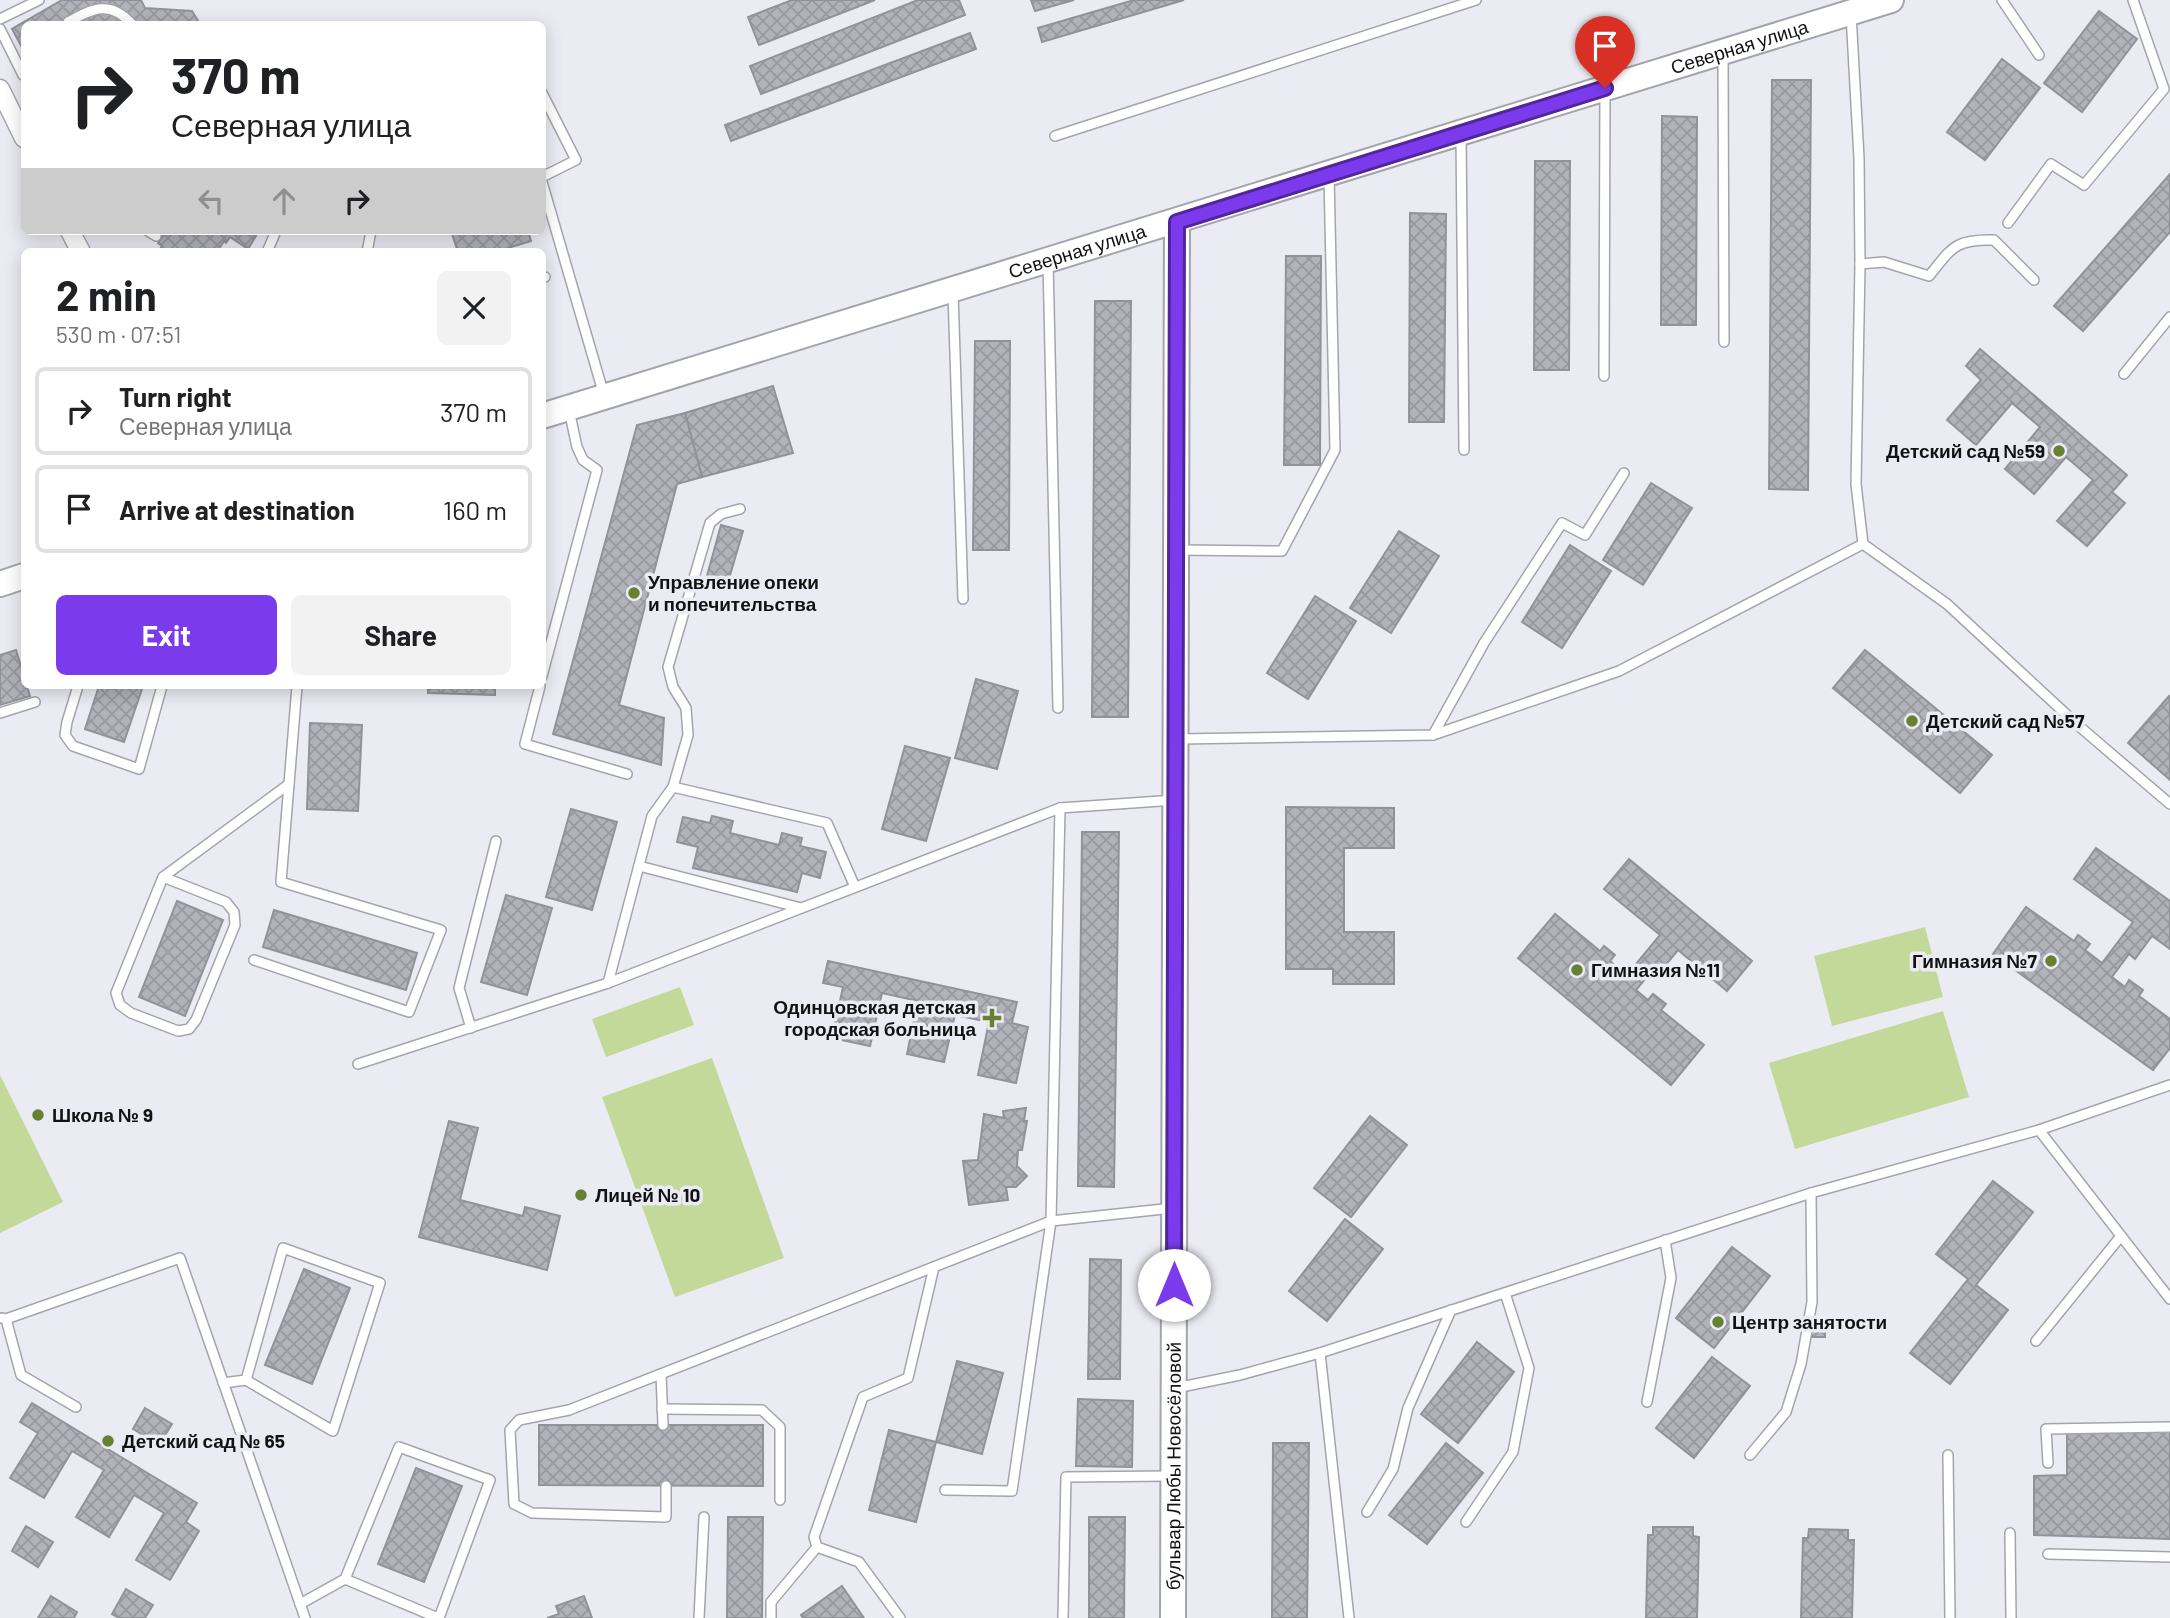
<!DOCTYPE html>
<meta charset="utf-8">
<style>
:root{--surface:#fff;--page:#f2f2f2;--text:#202124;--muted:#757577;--line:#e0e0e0;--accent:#7c3aed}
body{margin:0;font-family:Barlow,sans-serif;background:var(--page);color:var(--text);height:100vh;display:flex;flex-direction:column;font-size:26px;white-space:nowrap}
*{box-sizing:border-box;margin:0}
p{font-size:23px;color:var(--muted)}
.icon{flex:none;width:38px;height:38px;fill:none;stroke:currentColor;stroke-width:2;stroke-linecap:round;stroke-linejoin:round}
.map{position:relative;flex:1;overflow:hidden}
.panel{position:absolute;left:21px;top:248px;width:525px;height:441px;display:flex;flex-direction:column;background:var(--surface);border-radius:10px;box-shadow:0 4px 18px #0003}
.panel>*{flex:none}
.banner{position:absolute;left:21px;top:21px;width:525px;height:214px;border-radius:10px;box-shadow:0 4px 18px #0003;background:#fff;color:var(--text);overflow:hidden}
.pin{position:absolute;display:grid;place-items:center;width:60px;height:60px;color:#fff;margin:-72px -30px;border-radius:50% 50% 50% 0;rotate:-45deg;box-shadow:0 0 7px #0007}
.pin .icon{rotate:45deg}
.me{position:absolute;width:77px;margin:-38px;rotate:0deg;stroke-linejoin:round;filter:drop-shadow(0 0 5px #0008)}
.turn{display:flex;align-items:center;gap:24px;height:147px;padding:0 35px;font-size:32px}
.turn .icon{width:91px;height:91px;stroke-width:2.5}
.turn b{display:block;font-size:49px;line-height:60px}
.lanes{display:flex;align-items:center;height:66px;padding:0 35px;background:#0003;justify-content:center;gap:35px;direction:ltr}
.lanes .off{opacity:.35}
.round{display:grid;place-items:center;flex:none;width:74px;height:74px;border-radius:10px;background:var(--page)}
.summary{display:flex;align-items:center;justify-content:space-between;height:119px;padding:0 35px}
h1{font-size:42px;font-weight:700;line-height:52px}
.action{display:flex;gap:14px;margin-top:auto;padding:14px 35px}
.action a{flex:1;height:80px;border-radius:10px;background:var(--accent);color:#fff;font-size:28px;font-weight:700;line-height:80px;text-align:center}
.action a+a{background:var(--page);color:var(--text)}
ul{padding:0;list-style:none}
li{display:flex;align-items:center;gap:21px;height:88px;margin:0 14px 10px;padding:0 21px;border:4px solid var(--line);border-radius:10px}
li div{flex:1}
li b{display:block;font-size:26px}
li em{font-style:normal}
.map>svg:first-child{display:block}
.garden{fill:#c3d999}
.building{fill:url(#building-cross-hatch);stroke:#92939a;stroke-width:2}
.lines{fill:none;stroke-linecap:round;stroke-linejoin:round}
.lane-casing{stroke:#a4a5ac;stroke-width:12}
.street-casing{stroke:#a4a5ac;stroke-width:21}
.secondary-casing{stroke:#a4a5ac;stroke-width:28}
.lane{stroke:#fff;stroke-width:9}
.street{stroke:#fff;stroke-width:18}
.secondary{stroke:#fff;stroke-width:24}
.route-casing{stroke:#51269a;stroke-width:18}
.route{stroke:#7c3aed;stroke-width:12}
.poi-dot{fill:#698032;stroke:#ebecf3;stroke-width:2.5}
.labels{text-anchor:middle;stroke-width:7;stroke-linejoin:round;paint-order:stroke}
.street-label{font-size:19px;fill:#111214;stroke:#ebecf3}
.poi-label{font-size:19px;font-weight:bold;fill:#111214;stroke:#ebecf3;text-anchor:start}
</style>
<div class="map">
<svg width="2170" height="1618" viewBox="0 0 2170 1618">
<defs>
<pattern id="building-cross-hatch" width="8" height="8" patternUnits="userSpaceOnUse" patternTransform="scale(1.75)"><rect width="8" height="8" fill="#b2b3ba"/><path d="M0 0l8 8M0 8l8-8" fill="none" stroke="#98999f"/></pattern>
</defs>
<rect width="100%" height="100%" fill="#ebecf3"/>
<!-- garden -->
<g class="garden">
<polygon points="1925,927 1943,997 1832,1026 1814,956"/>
<polygon points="680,987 694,1025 606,1057 592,1019"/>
<polygon points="1943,1011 1969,1097 1795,1149 1769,1063"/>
<polygon points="712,1058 784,1258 675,1297 602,1097"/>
<polygon points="0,1075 63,1202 0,1233"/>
</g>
<!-- building -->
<g class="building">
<polygon points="62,0 141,0 145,8 192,11 200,24 24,24 24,51 12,29"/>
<polygon points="792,0 875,0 759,45 748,17"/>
<polygon points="918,0 959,0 965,15 761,94 750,66"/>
<polygon points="1031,0 1074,0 1035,11"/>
<polygon points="1134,0 1184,0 1042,42 1038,28"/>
<polygon points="2099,11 2137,39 2082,112 2044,83"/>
<polygon points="970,33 976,49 731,141 725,125"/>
<polygon points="2002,59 2040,88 1985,160 1947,132"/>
<polygon points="1772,80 1811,80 1808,490 1769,489"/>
<polygon points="1662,116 1697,117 1696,325 1661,325"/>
<polygon points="1535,161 1570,161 1569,370 1534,370"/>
<polygon points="2170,174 2170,232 2083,331 2054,306"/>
<polygon points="1410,213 1446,214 1444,422 1409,422"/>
<polygon points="162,231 259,231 248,249 230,237 226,243 224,241 217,252 158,252 162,246 158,243 165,233"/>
<polygon points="451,231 528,231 531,241 505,249 506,252 458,252"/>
<polygon points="1286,256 1321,256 1320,465 1284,465"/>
<polygon points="1095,301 1131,301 1128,717 1092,717"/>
<polygon points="975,341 1010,341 1009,550 973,550"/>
<polygon points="1980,349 2127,475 2112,492 2125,503 2087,546 2057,521 2093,480 2066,457 2034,494 2005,469 2040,427 2012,403 1976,445 1947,420 1981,380 1966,366"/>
<polygon points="773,386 793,453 702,477 685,413"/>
<polygon points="685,413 702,477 677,484 619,705 664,718 661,765 553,734 637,425"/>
<polygon points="1651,483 1692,508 1643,585 1603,560"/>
<polygon points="721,525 743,531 726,589 705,583"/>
<polygon points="1399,531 1439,556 1391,633 1350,608"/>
<polygon points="1570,545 1611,571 1562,648 1522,622"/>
<polygon points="1315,596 1356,621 1308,699 1267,673"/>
<polygon points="16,650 24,676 24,686 27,686 30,696 0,705 0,655"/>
<polygon points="1865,650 1992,755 1960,793 1833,688"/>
<polygon points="976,679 1018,691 997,769 955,758"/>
<polygon points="99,686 143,686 124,742 85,729"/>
<polygon points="428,686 495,686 495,695 428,693"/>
<polygon points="2169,696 2170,697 2170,780 2128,743"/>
<polygon points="310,723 362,725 358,811 307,809"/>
<polygon points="905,746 950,758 926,841 882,829"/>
<polygon points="1286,807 1394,808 1394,848 1344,848 1344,932 1394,932 1394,984 1333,984 1333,969 1286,969"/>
<polygon points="571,809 617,822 592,910 546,897"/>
<polygon points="712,816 733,821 730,833 779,845 782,833 802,838 800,846 826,852 820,878 802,873 797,892 693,868 698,847 677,842 683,817 710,823"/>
<polygon points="1082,832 1119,832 1114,1187 1078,1186"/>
<polygon points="2096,848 2170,901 2170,949 2152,936 2135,959 2129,954 2112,977 2125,987 2129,980 2143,990 2139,996 2170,1019 2170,1048 2153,1070 1993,954 2026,907 2074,941 2078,935 2090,944 2085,950 2102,963 2133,922 2074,879"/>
<polygon points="1629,859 1752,961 1727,991 1678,950 1660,972 1654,968 1636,990 1648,1000 1653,994 1666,1004 1661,1010 1704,1045 1671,1085 1518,958 1555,914 1600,951 1604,946 1615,955 1610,961 1627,975 1660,935 1604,889"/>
<polygon points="506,895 552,908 527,995 481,982"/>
<polygon points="177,901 223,920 185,1016 139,997"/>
<polygon points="274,910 417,953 406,990 263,947"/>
<polygon points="828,961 1017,1002 1012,1023 1028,1027 1016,1083 978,1075 989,1022 955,1015 944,1062 907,1054 918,1001 882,993 870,1046 832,1038 843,987 823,983"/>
<polygon points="1026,1108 1024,1121 1027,1121 1022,1150 1018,1150 1017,1166 1027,1176 1016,1187 1006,1187 1008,1200 969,1205 963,1161 978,1160 984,1114 1004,1118 1003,1111"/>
<polygon points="1370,1116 1407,1145 1351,1217 1314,1188"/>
<polygon points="449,1121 478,1128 460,1200 523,1216 525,1207 560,1216 547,1270 419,1237"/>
<polygon points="1993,1181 2033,1212 1976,1285 2008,1310 1950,1384 1910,1353 1968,1279 1936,1254"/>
<polygon points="1345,1219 1383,1249 1327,1321 1289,1291"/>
<polygon points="1732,1247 1770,1276 1714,1348 1676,1318"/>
<polygon points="1090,1259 1121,1260 1120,1379 1088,1379"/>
<polygon points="304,1269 350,1288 312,1384 265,1365"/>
<polygon points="1812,1320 1825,1320 1825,1337 1811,1337"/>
<polygon points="1477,1342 1514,1372 1458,1443 1421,1414"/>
<polygon points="1712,1357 1750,1386 1694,1458 1656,1428"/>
<polygon points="957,1361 1003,1373 982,1454 936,1442"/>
<polygon points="1078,1399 1133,1401 1132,1467 1076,1466"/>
<polygon points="32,1403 197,1503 186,1522 199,1531 170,1580 136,1560 164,1513 134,1495 109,1537 76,1517 104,1470 72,1451 44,1498 10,1478 38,1433 20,1422"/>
<polygon points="145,1408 172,1424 159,1445 133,1429"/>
<polygon points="539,1425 763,1425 763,1486 539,1485"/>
<polygon points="889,1430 936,1442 916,1522 869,1510"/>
<polygon points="2067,1432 2170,1432 2170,1539 2034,1535 2034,1476 2067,1475"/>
<polygon points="1273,1443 1309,1443 1307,1618 1272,1618"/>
<polygon points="1446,1443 1483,1473 1427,1544 1389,1515"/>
<polygon points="416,1468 462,1486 424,1582 378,1564"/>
<polygon points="728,1517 763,1517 762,1618 727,1618"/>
<polygon points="1089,1517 1125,1517 1124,1618 1089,1618"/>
<polygon points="26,1526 53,1542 38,1567 12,1551"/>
<polygon points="1653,1527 1693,1527 1693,1536 1699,1537 1697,1618 1646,1618 1648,1535 1653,1535"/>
<polygon points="1809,1529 1848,1530 1848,1540 1854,1540 1852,1618 1801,1618 1803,1538 1808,1538"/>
<polygon points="842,1586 864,1618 803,1618 801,1615"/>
<polygon points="126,1589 153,1605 145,1618 119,1618 112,1614"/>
<polygon points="51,1596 77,1612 74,1618 38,1618"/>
<polygon points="584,1596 592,1618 547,1618 559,1614 556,1606"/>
</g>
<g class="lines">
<defs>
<g id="lane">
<polyline points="2002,0 2039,55"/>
<polyline points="1851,14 1859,158 1860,264 1856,484 1863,544 1947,604 2080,727 2170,804"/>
<polyline points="0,19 39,0"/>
<path d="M68,22C93,8 110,0 132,24"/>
<polyline points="0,29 23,75"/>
<polyline points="1723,54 1724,342"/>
<polyline points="542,93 576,160 542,177"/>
<polyline points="1461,134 1464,450"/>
<polyline points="1055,136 1476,0"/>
<polyline points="542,182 604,395"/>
<polyline points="2008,223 2051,164 2084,185 2164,89 2133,0"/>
<polyline points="148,231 156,236"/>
<polyline points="267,252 276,231"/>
<polyline points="367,252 371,231"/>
<polyline points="1048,261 1058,708"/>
<path d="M1860,264L1884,262L1929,276C1952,248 1954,239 1994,240L2034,280"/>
<polyline points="542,278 545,277"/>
<polyline points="953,293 963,599"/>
<polyline points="2124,374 2170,317"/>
<polyline points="1604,376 1605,90"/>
<polyline points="1177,550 1282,551 1335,450 1329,175"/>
<polyline points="542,676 597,470 583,460 577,447 569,410"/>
<polyline points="78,686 67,722 65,735 73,746 139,769 162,686"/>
<polyline points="540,686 525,744 627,774"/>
<polyline points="0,713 35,702"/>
<polyline points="1433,735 1484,643 1562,523 1585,535 1624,473"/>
<polyline points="1178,739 1433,735 1619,671 1863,544"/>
<polyline points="673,787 688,735 686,708 673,687 668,667 710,523 721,514 740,509"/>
<polyline points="639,866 801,908"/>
<polyline points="163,877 226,902 234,912 235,925 196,1020 189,1029 178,1031 131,1013 120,1005 116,993 163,877 289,784"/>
<polyline points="254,960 409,1012 441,930 281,882 297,686"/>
<polyline points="608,983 652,816 673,787 827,823 855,887"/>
<polyline points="471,1028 459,988 496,841"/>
<polyline points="358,1064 608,983 1060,808 1175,800"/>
<polyline points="2039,1130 2170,1299"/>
<polyline points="2,1318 6,1319 21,1375 76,1407"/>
<polyline points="6,1319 180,1258 305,1618"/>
<polyline points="2036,1341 2121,1236"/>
<polyline points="1320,1353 1349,1618"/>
<polyline points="661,1374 663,1425"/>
<polyline points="223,1383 246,1380 283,1248 380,1283 333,1431 246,1380"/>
<polyline points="1176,1388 1240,1375 1320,1353 1811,1193 2039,1130 2170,1085"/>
<polyline points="1647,1402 1671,1278 1665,1240"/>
<polyline points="662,1409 762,1410 780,1427 780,1500"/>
<polyline points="1750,1455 1786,1412 1801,1364 1812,1302 1811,1193"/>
<polyline points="1948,1455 1950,1618"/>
<polyline points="2048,1463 2046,1429 2170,1427"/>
<polyline points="666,1486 666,1517 532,1513 514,1504 510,1430 519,1420 569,1410 1051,1221 1173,1208"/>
<polyline points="945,1490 1012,1491 1051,1221 1060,808"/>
<polyline points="1367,1512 1393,1469 1408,1408 1451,1310"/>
<polyline points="1466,1522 1513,1452 1529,1368 1505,1293"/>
<polyline points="2010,1533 2011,1618"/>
<polyline points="2048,1554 2170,1557"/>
<polyline points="345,1579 438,1618"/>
<polyline points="300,1604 345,1579 399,1447 490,1480 439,1618"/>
<polyline points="699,1618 704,1517"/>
<polyline points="771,1618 771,1602 817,1547"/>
<polyline points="900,1618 859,1562 817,1547 814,1537 863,1397 908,1378 934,1267"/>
<polyline points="1063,1618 1066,1477 1171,1476"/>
</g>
<g id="street">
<polyline points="0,89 24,138"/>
<polyline points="70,231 81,252"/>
</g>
<g id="secondary">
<path id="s1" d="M542,416L1891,0"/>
<polyline points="0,584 24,576"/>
<path id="s2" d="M1173,1618L1177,222"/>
</g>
</defs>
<!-- lane casing -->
<use href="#lane" class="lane-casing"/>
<!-- street casing -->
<use href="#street" class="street-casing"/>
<!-- secondary casing -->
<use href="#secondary" class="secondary-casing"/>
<!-- lane -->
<use href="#lane" class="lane"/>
<!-- street -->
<use href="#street" class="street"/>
<!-- secondary -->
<use href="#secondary" class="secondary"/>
</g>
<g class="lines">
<defs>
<polyline id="route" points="1174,1285 1177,222 1605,88"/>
</defs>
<!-- route casing -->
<use href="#route" class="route-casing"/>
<!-- route -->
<use href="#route" class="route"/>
</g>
<!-- markers -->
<g class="poi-dot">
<circle cx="2059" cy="451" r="7"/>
<circle cx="634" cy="593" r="7"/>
<circle cx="1912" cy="721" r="7"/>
<circle cx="2051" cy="961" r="7"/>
<circle cx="1577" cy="970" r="7"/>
<path d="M988.5 1007.5h7v7h7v7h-7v7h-7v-7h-7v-7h7z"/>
<circle cx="38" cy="1115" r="7"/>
<circle cx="581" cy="1195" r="7"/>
<circle cx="1718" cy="1322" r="7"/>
<circle cx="108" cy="1441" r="7"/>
</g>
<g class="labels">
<!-- street labels -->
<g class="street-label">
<text dy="7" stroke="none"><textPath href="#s1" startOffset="1253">Северная улица</textPath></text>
<text dy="7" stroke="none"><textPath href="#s1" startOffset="560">Северная улица</textPath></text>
<text dy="7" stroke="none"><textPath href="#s2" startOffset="152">бульвар Любы Новосёловой</textPath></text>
</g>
<!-- poi labels -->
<g class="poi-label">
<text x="2045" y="458" text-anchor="end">Детский сад №59</text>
<text x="648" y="589">Управление опеки<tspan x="648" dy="22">и попечительства</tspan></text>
<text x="1926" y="728">Детский сад №57</text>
<text x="2037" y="968" text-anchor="end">Гимназия №7</text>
<text x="1591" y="977">Гимназия №11</text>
<text x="976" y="1014" text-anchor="end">Одинцовская детская<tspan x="976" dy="22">городская больница</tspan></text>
<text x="52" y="1122">Школа № 9</text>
<text x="595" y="1202">Лицей № 10</text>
<text x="1732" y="1329">Центр занятости</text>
<text x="122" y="1448">Детский сад № 65</text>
</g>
</g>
</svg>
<div class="pin" style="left:1605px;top:88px;background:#d93025"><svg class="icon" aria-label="arrive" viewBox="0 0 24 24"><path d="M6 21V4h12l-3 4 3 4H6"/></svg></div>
<svg class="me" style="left:1174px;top:1285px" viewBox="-20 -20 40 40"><circle r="19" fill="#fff"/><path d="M0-13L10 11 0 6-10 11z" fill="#7c3aed"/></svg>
<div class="banner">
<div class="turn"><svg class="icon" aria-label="right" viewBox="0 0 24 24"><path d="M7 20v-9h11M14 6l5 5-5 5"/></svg><div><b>370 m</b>Северная улица</div></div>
<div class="lanes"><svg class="icon off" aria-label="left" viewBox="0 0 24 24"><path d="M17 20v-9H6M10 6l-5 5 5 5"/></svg><svg class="icon off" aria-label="ahead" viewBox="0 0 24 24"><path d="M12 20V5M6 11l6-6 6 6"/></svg><svg class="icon" aria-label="right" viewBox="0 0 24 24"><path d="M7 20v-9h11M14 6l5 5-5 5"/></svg></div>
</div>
<section class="panel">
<div class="summary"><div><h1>2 min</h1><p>530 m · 07:51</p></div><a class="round"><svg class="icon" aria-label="close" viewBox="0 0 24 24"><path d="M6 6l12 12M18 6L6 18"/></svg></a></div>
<ul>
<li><svg class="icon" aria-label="right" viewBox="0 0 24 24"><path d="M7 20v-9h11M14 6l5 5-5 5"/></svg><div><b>Turn right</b><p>Северная улица</p></div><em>370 m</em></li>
<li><svg class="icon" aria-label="arrive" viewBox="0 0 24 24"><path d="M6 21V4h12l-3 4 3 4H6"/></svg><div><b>Arrive at destination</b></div><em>160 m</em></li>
</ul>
<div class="action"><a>Exit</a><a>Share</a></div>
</section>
</div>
